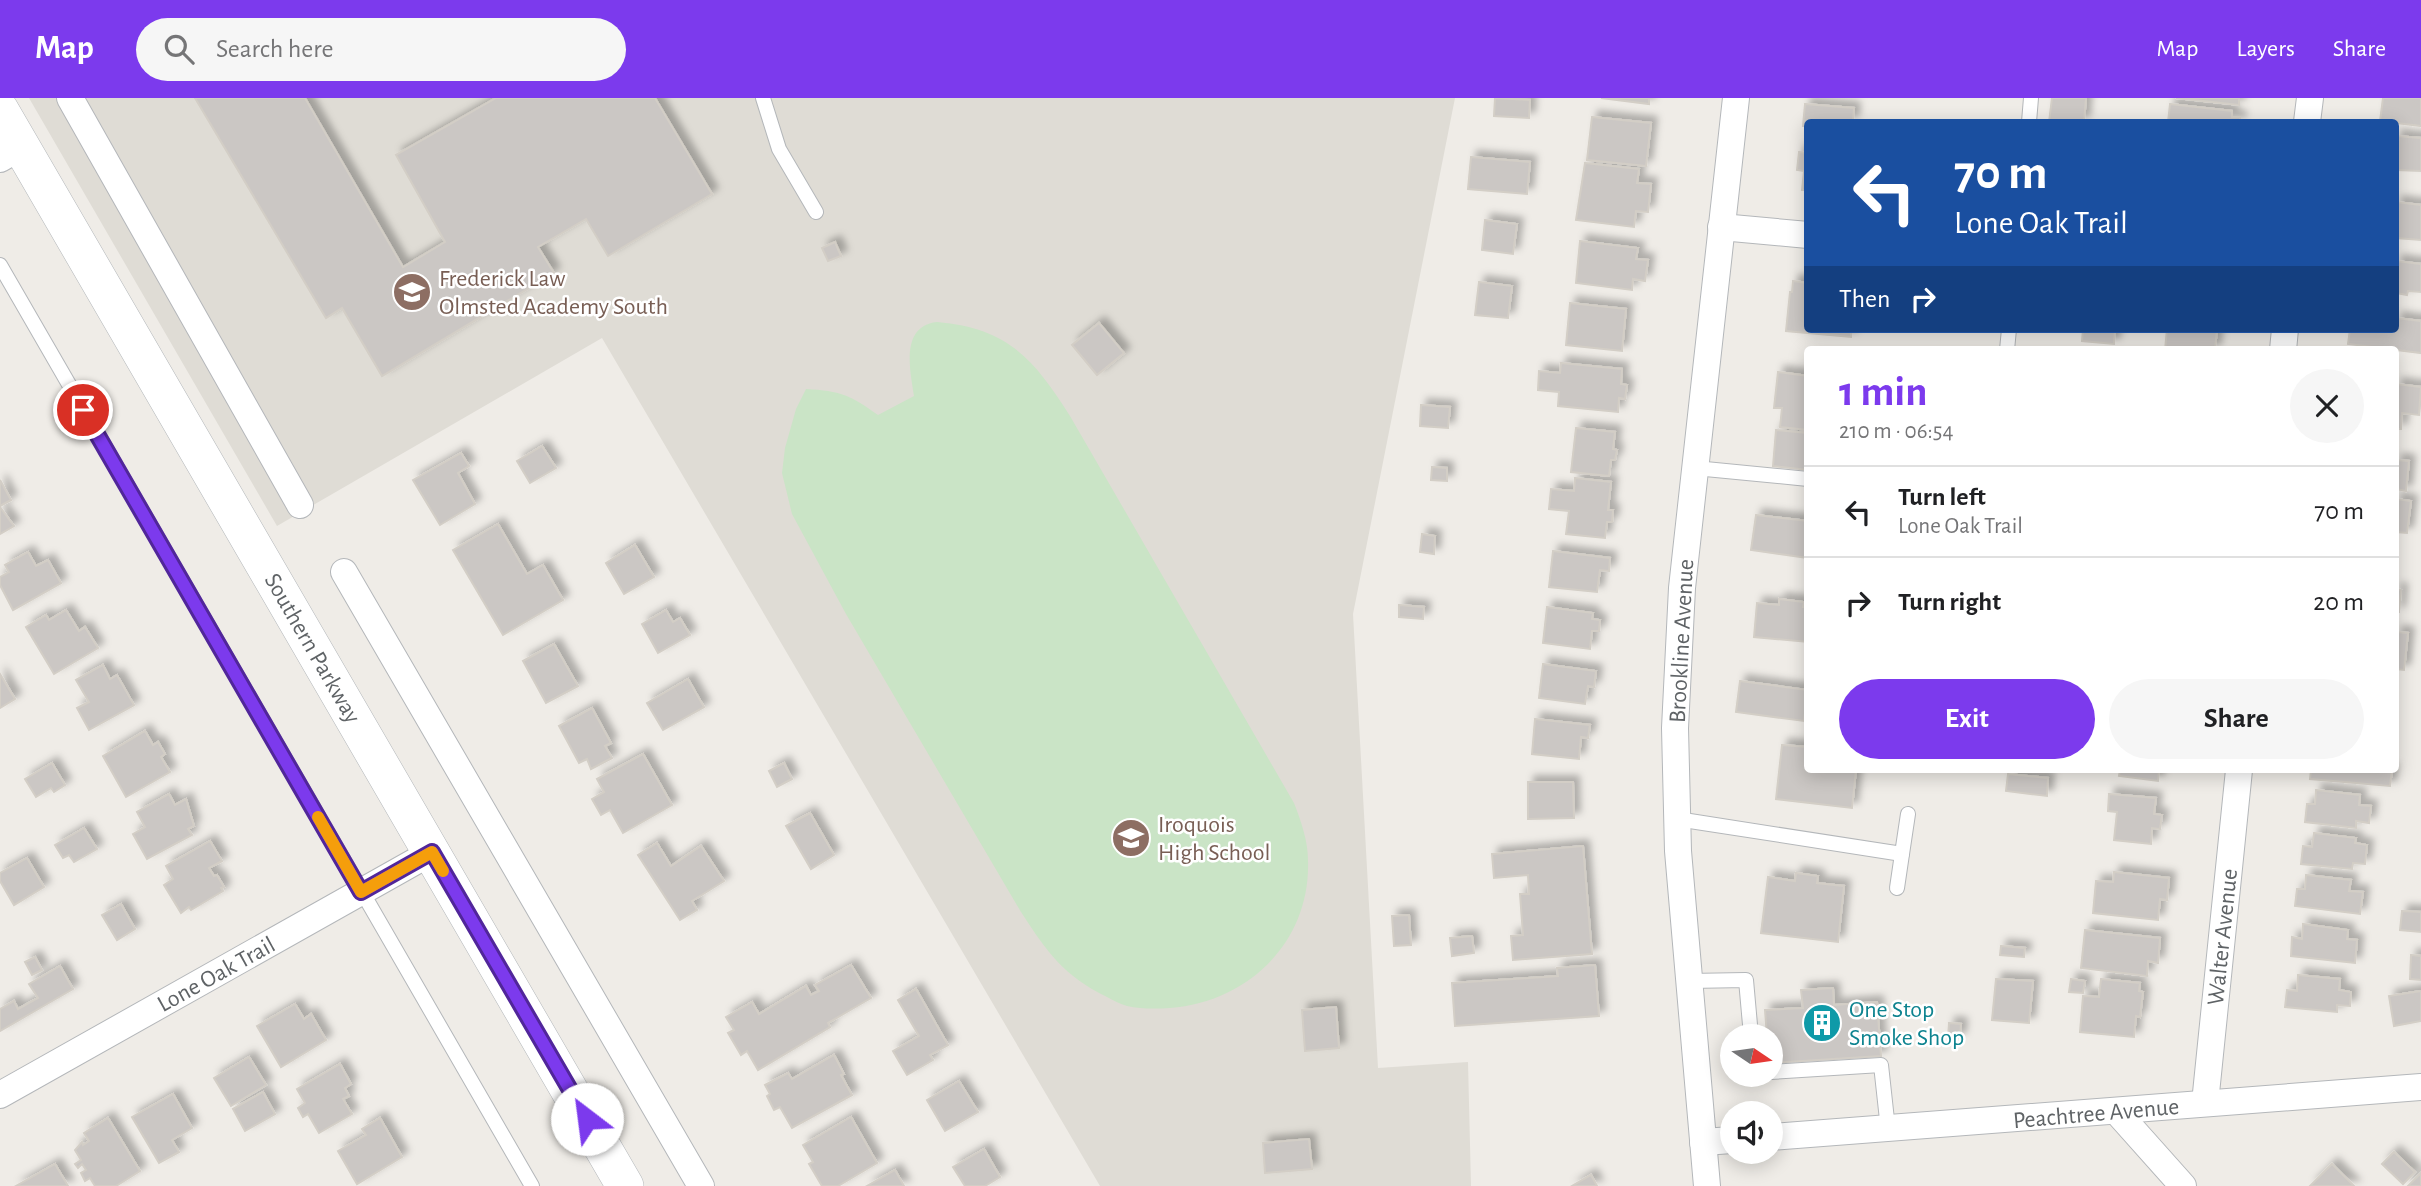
<!DOCTYPE html>
<meta charset="utf-8">
<style>
:root{--surface:#fff;--page:#f6f6f6;--text:#202124;--muted:#757577;--line:#e0e0e0;--accent:#7c3aed}
body{margin:0;font-family:"Alegreya Sans",sans-serif;background:var(--page);color:var(--text);height:100vh;display:flex;flex-direction:column;font-size:26px;white-space:nowrap}
*{box-sizing:border-box;margin:0}
p{font-size:23px;color:var(--muted)}
.icon{flex:none;width:38px;height:38px;fill:none;stroke:currentColor;stroke-width:2;stroke-linecap:round;stroke-linejoin:round}
.map{position:relative;flex:1;overflow:hidden}
.drawer{position:absolute;left:1804px;top:248px;width:595px;height:427px;display:flex;flex-direction:column;background:var(--surface);border-radius:7px;box-shadow:0 4px 18px #0003}
.drawer>*{flex:none}
.guide{position:absolute;left:1804px;top:21px;width:595px;height:214px;border-radius:7px;box-shadow:0 4px 18px #0003;background:#1a4fa0;color:#fff;overflow:hidden}
.needle{width:46px;rotate:103deg}
.tools{position:absolute;left:1720px;top:926px;display:grid;gap:14px}
.tools a{display:grid;place-items:center;width:63px;height:63px;border-radius:50%;background:var(--surface);box-shadow:0 4px 18px #0003;font-size:35px}
.pin{position:absolute;display:grid;place-items:center;width:60px;height:60px;color:#fff;margin:-30px;border:4px solid #fff;border-radius:50%;box-shadow:0 2px 7px #0007}
.me{position:absolute;width:77px;margin:-38px;rotate:330deg;stroke-linejoin:round;filter:drop-shadow(0 0 5px #0008)}
.turn{display:flex;align-items:center;gap:24px;height:147px;padding:0 35px;font-size:32px}
.turn .icon{width:91px;height:91px;stroke-width:2.5}
.turn b{display:block;font-size:49px;line-height:60px}
.then{display:flex;align-items:center;height:66px;padding:0 35px;background:#0003;gap:14px;font-size:26px}
.round{display:grid;place-items:center;flex:none;width:74px;height:74px;border-radius:37px;background:var(--page)}
.overview{display:flex;align-items:center;justify-content:space-between;height:119px;padding:0 35px}
h1{font-size:42px;font-weight:700;line-height:52px;color:var(--accent)}
.action{display:flex;gap:14px;margin-top:auto;padding:14px 35px}
.action a{flex:1;height:80px;border-radius:42px;background:var(--accent);color:#fff;font-size:28px;font-weight:700;line-height:80px;text-align:center}
.action a+a{background:var(--page);color:var(--text)}
ul{padding:0;list-style:none}
li{display:flex;align-items:center;gap:21px;height:91px;padding:0 35px;border-top:2px solid var(--line)}
li div{flex:1}
li b{display:block;font-size:26px}
li em{font-style:normal}
header{display:flex;align-items:center;gap:42px;box-sizing:border-box;height:98px;padding:0 35px;background:var(--accent);color:#fff}
header strong{font-size:33px}
nav{display:flex;gap:38px;margin-inline-start:auto;font-size:24px}
.search{width:490px;height:63px;background:var(--page);display:flex;align-items:center;gap:18px;box-sizing:border-box;padding:0 24px;border-radius:38px;color:var(--muted);font-size:26px}
.map>svg:first-child{display:block}
.education{fill:#dfdcd5}
.green{fill:#cae4c6}
.building{fill:#cbc7c4;stroke:#d3cec6;stroke-width:2;filter:url(#shadow)}
.lines{fill:none;stroke-linecap:round;stroke-linejoin:round}
.service-casing{stroke:#b4b7ba;stroke-width:16}
.minor-casing{stroke:#b4b7ba;stroke-width:28}
.secondary-casing{stroke:#b3b7ba;stroke-width:38}
.service{stroke:#fff;stroke-width:14}
.minor{stroke:#fff;stroke-width:26}
.secondary{stroke:#fff;stroke-width:37}
.route-casing{stroke:#51269a;stroke-width:18}
.route{stroke:#7c3aed;stroke-width:12}
.slow{stroke:#f59e0b;stroke-width:12}
.labels{text-anchor:middle;stroke-width:5;stroke-linejoin:round;paint-order:stroke}
.education-label{font-size:24px;fill:#785e54;stroke:#fff;text-anchor:start}
.street-label{font-size:24px;fill:#5f6366;stroke:#fff}
.culture-label{font-size:24px;fill:#0d838f;stroke:#fff;text-anchor:start}
</style>
<header>
<strong>Map</strong>
<div class="search"><svg class="icon" aria-label="search" viewBox="0 0 24 24"><circle cx="10" cy="10" r="6"/><path d="M15 15l6 6"/></svg>Search here</div>
<nav><a>Map</a><a>Layers</a><a>Share</a></nav>
</header>
<div class="map">
<svg width="2421" height="1088" viewBox="0 0 2421 1088">
<defs>
<filter id="shadow"><feDropShadow dx="6" dy="-6" stdDeviation="3.5" flood-color="#0004"/></filter>
</defs>
<rect width="100%" height="100%" fill="#efece7"/>
<!-- education -->
<polygon class="education" points="29,0 1455,0 1353,516 1378,970 1468,964 1471,1088 1100,1088 602,240 277,428"/>
<!-- green -->
<path class="green" d="M937,224C1008,230 1034,261 1070,318L1294,705C1301,723 1308,743 1308,762C1311,844 1248,904 1170,910C1156,911 1140,911 1127,908C1120,906 1113,902 1107,899C1064,878 1047,854 1021,814L846,516L792,416L782,375L785,350L796,311L806,291C841,293 850,297 878,317L914,298C910,272 900,228 937,224Z"/>
<!-- building -->
<g class="building">
<polygon points="195,0 305,0 403,169 445,144 396,57 496,0 655,0 712,96 608,158 586,121 538,149 554,175 382,278 342,210 326,220"/>
<polygon points="1495,0 1530,2 1529,20 1494,18"/>
<polygon points="1601,0 1649,0 1649,6"/>
<polygon points="2052,0 2086,0 2084,24 2049,24"/>
<polygon points="2176,0 2239,0 2239,7"/>
<polygon points="2383,0 2421,0 2421,28 2380,23"/>
<polygon points="1805,6 1854,10 1853,24 1808,24 1808,28 1803,28"/>
<polygon points="2170,6 2232,13 2232,19 2240,19 2240,24 2168,24"/>
<polygon points="1592,19 1651,25 1646,68 1587,62"/>
<polygon points="2396,38 2421,40 2421,73 2396,72"/>
<polygon points="1799,54 1808,55 1808,92 1802,92 1804,73 1797,72"/>
<polygon points="1471,59 1530,64 1527,96 1468,91"/>
<polygon points="1585,65 1639,71 1637,85 1651,86 1648,114 1636,113 1634,129 1576,122"/>
<polygon points="2396,104 2421,107 2421,142 2396,140"/>
<polygon points="1485,122 1517,126 1513,156 1482,152"/>
<polygon points="1580,143 1638,150 1636,161 1648,162 1645,183 1633,181 1632,192 1576,185"/>
<polygon points="835,144 841,158 828,163 822,150"/>
<polygon points="2396,163 2421,166 2421,194 2408,193 2407,197 2396,195"/>
<polygon points="1793,183 1808,185 1808,231 1851,231 1851,239 1786,233 1790,194 1792,194"/>
<polygon points="1479,184 1512,188 1508,220 1475,217"/>
<polygon points="1570,205 1626,211 1622,253 1566,247"/>
<polygon points="2396,220 2421,223 2421,255 2348,246 2350,231 2396,231"/>
<polygon points="1099,225 1124,255 1097,277 1072,247"/>
<polygon points="2083,231 2115,231 2114,246 2082,243"/>
<polygon points="2167,231 2217,231 2215,252 2165,252"/>
<polygon points="1561,265 1622,271 1621,286 1627,287 1625,301 1619,300 1618,314 1558,308 1559,294 1538,292 1539,273 1560,275"/>
<polygon points="1778,274 1808,278 1808,332 1780,329 1782,310 1774,310"/>
<polygon points="2396,286 2421,289 2419,317 2402,315 2401,331 2396,331"/>
<polygon points="1421,307 1450,309 1448,330 1420,328"/>
<polygon points="1576,330 1615,334 1613,351 1617,352 1615,362 1611,362 1609,378 1571,374"/>
<polygon points="1776,332 1808,335 1808,372 1773,368"/>
<polygon points="542,348 556,370 530,385 517,363"/>
<polygon points="461,355 469,368 458,375 475,406 440,427 413,382"/>
<polygon points="2396,362 2409,363 2406,393 2396,391"/>
<polygon points="1432,369 1447,370 1447,383 1431,382"/>
<polygon points="1575,380 1611,384 1608,412 1613,412 1612,424 1607,424 1605,440 1566,436 1569,413 1549,411 1551,391 1574,393"/>
<polygon points="0,382 11,402 0,408"/>
<polygon points="2396,401 2411,403 2407,435 2396,434"/>
<polygon points="0,409 14,428 0,436"/>
<polygon points="1756,417 1808,423 1808,460 1751,452"/>
<polygon points="498,426 527,476 543,467 563,502 503,537 453,452"/>
<polygon points="1422,436 1435,438 1434,456 1420,454"/>
<polygon points="635,447 654,479 624,496 606,465"/>
<polygon points="1553,453 1610,460 1609,473 1600,472 1597,494 1549,489"/>
<polygon points="28,454 36,468 48,462 61,485 13,512 0,487 0,479 9,474 5,467"/>
<polygon points="2396,491 2401,492 2399,514 2396,514"/>
<polygon points="1779,501 1804,504 1803,509 1808,509 1808,544 1754,539 1757,505 1779,507"/>
<polygon points="1399,507 1424,509 1423,521 1399,519"/>
<polygon points="1547,509 1593,515 1592,521 1600,522 1599,533 1592,533 1590,551 1543,545"/>
<polygon points="66,512 79,533 85,529 98,550 54,576 26,529 46,517 49,522"/>
<polygon points="666,512 673,524 680,520 690,537 658,555 642,526"/>
<polygon points="2396,534 2408,535 2404,572 2396,571"/>
<polygon points="554,546 578,588 546,605 523,563"/>
<polygon points="1543,566 1596,573 1594,589 1588,588 1585,606 1539,600"/>
<polygon points="103,567 110,581 117,577 134,607 89,632 77,610 89,604 76,582"/>
<polygon points="0,576 15,601 0,610"/>
<polygon points="688,581 704,609 663,632 647,605"/>
<polygon points="1740,583 1808,592 1804,623 1736,614"/>
<polygon points="592,610 611,645 605,648 612,660 591,671 587,661 579,665 559,628"/>
<polygon points="1535,621 1590,627 1588,640 1581,639 1579,661 1532,656"/>
<polygon points="145,633 153,647 158,644 165,656 161,659 170,674 126,699 103,658"/>
<polygon points="1782,647 1808,649 1808,672 1856,672 1852,710 1776,701"/>
<polygon points="643,656 672,707 623,735 610,712 601,717 592,701 604,694 597,681"/>
<polygon points="52,665 65,687 54,694 51,690 36,699 25,681"/>
<polygon points="784,665 792,681 777,689 769,673"/>
<polygon points="2120,672 2159,672 2158,683 2119,678"/>
<polygon points="2311,672 2392,672 2390,688 2310,681"/>
<polygon points="2008,676 2048,680 2047,698 2006,693"/>
<polygon points="1528,684 1573,684 1574,720 1528,721"/>
<polygon points="2316,692 2360,697 2359,707 2371,708 2369,725 2356,723 2356,730 2305,724 2307,706 2315,706"/>
<polygon points="169,696 175,707 186,701 194,728 188,731 192,737 147,761 133,736 145,729 137,714"/>
<polygon points="2109,696 2156,700 2154,716 2162,717 2160,731 2152,730 2151,746 2114,742 2117,714 2108,713"/>
<polygon points="810,715 834,757 811,771 786,728"/>
<polygon points="84,730 97,751 74,764 69,757 63,760 55,747"/>
<polygon points="2314,735 2356,740 2355,745 2367,747 2365,766 2353,765 2352,771 2301,766 2303,748 2312,749"/>
<polygon points="210,743 222,763 209,770 214,778 217,777 224,789 221,790 223,793 191,812 189,809 181,815 164,787 173,781 166,768"/>
<polygon points="657,745 671,768 701,748 724,783 692,803 697,812 680,822 638,757"/>
<polygon points="1583,748 1592,856 1513,862 1511,838 1523,837 1520,796 1529,796 1528,777 1494,780 1492,756"/>
<polygon points="27,760 44,789 14,807 0,783 0,775"/>
<polygon points="2114,774 2169,780 2167,802 2160,801 2158,822 2093,815 2096,783 2113,784"/>
<polygon points="1796,775 1818,778 1817,785 1844,788 1838,844 1761,835 1768,779 1795,783"/>
<polygon points="2306,777 2351,782 2349,793 2363,794 2360,816 2295,808 2297,791 2305,791"/>
<polygon points="121,806 135,831 117,842 102,817"/>
<polygon points="2402,813 2421,814 2421,834 2400,832"/>
<polygon points="1409,817 1411,847 1394,848 1392,818"/>
<polygon points="2303,826 2348,832 2347,841 2357,842 2355,865 2291,858 2292,839 2302,841"/>
<polygon points="2085,832 2160,840 2158,865 2148,863 2147,878 2081,870"/>
<polygon points="1472,838 1474,855 1452,858 1450,840"/>
<polygon points="2001,848 2025,850 2024,859 2000,857"/>
<polygon points="2411,857 2421,858 2421,882 2410,881"/>
<polygon points="35,859 42,872 32,877 25,864"/>
<polygon points="851,867 871,900 828,925 830,929 758,972 747,953 741,957 728,935 734,932 726,919 752,904 759,916 806,888 811,897 819,893 815,887"/>
<polygon points="1595,867 1599,918 1455,928 1452,885 1558,878 1557,870"/>
<polygon points="60,868 73,891 0,933 0,911 14,903 18,911 38,900 29,886"/>
<polygon points="2298,877 2340,881 2339,892 2351,894 2350,908 2337,907 2337,914 2285,909 2287,892 2297,893"/>
<polygon points="1996,881 2033,883 2029,925 1992,922"/>
<polygon points="2071,881 2085,883 2083,895 2069,894"/>
<polygon points="2101,881 2140,885 2139,893 2143,894 2140,919 2136,918 2134,939 2080,934 2083,898 2099,899"/>
<polygon points="1833,890 1834,907 1877,904 1881,958 1771,965 1771,938 1767,938 1765,912 1803,910 1801,892"/>
<polygon points="916,891 948,947 930,957 933,962 907,977 893,953 919,938 898,902"/>
<polygon points="2421,893 2421,923 2394,928 2389,898"/>
<polygon points="295,906 304,921 311,916 326,942 281,969 257,928"/>
<polygon points="1336,909 1339,950 1305,953 1302,912"/>
<polygon points="1949,925 1961,926 1960,940 1948,940"/>
<polygon points="834,957 844,976 841,977 852,997 792,1030 780,1009 774,1012 767,998 770,996 765,987 788,975 792,981"/>
<polygon points="249,959 266,987 231,1008 214,980"/>
<polygon points="340,966 351,986 345,990 349,998 343,1001 352,1016 319,1035 308,1016 303,1019 298,1010 305,1005 297,991"/>
<polygon points="959,983 978,1014 945,1033 927,1002"/>
<polygon points="263,994 275,1016 245,1033 233,1011"/>
<polygon points="173,996 192,1030 172,1042 179,1054 159,1065 132,1019"/>
<polygon points="851,1019 877,1065 838,1088 822,1088 809,1066 813,1064 803,1047"/>
<polygon points="108,1020 140,1073 116,1088 95,1088 90,1080 85,1083 81,1075 86,1072 82,1066 78,1070 75,1066 81,1062 75,1052 82,1044 83,1047 89,1043 84,1035"/>
<polygon points="380,1020 402,1059 357,1086 338,1053 366,1037 362,1031"/>
<polygon points="1309,1041 1312,1071 1265,1075 1263,1045"/>
<polygon points="984,1051 1000,1079 985,1088 965,1088 953,1069"/>
<polygon points="2394,1054 2415,1074 2403,1086 2382,1066"/>
<polygon points="55,1066 68,1088 16,1088"/>
<polygon points="2332,1066 2354,1088 2310,1088"/>
<polygon points="895,1072 904,1088 867,1088"/>
<polygon points="2421,1075 2421,1088 2408,1088"/>
<polygon points="1591,1077 1597,1088 1572,1088"/>
</g>
<g class="lines">
<defs>
<g id="service">
<polyline points="763,0 779,51 816,114"/>
<polyline points="2029,24 2031,0"/>
<polyline points="0,167 532,1088"/>
<polyline points="2007,252 2009,231"/>
<polyline points="1695,370 1808,381"/>
<polyline points="1677,721 1902,756 1908,716"/>
<polyline points="1897,790 1902,756"/>
<polyline points="1689,883 1746,882 1751,938"/>
<polyline points="1771,974 1881,967 1888,1031"/>
</g>
<g id="minor">
<polyline points="70,0 300,407"/>
<polyline points="2307,24 2310,0"/>
<polyline points="0,61 21,49"/>
<polyline points="1721,129 1808,137"/>
<polyline points="2283,252 2285,231"/>
<polyline points="344,474 701,1088"/>
<polyline points="0,997 432,754"/>
<polyline points="2205,1005 2239,672"/>
<polyline points="2117,1014 2183,1088"/>
<polyline points="1771,1039 2421,989"/>
<polyline points="1703,1044 1732,1042"/>
<polyline points="1707,1088 1678,753 1675,630 1682,490 1736,0"/>
</g>
<polyline id="secondary" points="0,12 625,1088"/>
</defs>
<!-- service casing -->
<use href="#service" class="service-casing"/>
<!-- minor casing -->
<use href="#minor" class="minor-casing"/>
<!-- secondary casing -->
<use href="#secondary" class="secondary-casing"/>
<!-- service -->
<use href="#service" class="service"/>
<!-- minor -->
<use href="#minor" class="minor"/>
<!-- secondary -->
<use href="#secondary" class="secondary"/>
</g>
<g class="lines">
<defs>
<polyline id="route" points="83,312 361,794 432,754 587,1021"/>
</defs>
<!-- route casing -->
<use href="#route" class="route-casing"/>
<!-- route -->
<use href="#route" class="route"/>
<!-- slow -->
<polyline class="slow" points="318,719 361,794 432,754 443,773"/>
</g>
<!-- icons -->
<defs>
<symbol id="school-disc" viewBox="-11 -11 22 22"><circle r="9.5" fill="#8d6e63" stroke="#fff"/><path d="M0-5L7-2L0 1L-7-2ZM-4 1L0 2.5L4 1V4Q0 6-4 4Z" fill="#fff"/></symbol>
<symbol id="building-disc" viewBox="-11 -11 22 22"><circle r="9.5" fill="#0f9aa8" stroke="#fff"/><path d="M-4-6H4V6H1V3H-1V6H-4ZM-2.5-4.3h1.7v1.8h-1.7ZM.8-4.3h1.7v1.8H.8ZM-2.5-1h1.7V.8h-1.7ZM.8-1h1.7V.8H.8Z" fill="#fff"/></symbol>
</defs>
<g fill-rule="evenodd">
<use href="#school-disc" x="390" y="172" width="44" height="44"/>
<use href="#school-disc" x="1109" y="718" width="44" height="44"/>
<use href="#building-disc" x="1800" y="903" width="44" height="44"/>
</g>
<g class="labels">
<!-- education labels -->
<g class="education-label">
<text x="439" y="188">Frederick Law<tspan x="439" dy="28">Olmsted Academy South</tspan></text>
<text x="1158" y="734">Iroquois<tspan x="1158" dy="28">High School</tspan></text>
</g>
<!-- street labels -->
<g class="street-label">
<text transform="translate(1681 543) rotate(-87)" y="8">Brookline Avenue</text>
<text transform="translate(313 550) rotate(60)" y="8">Southern Parkway</text>
<text transform="translate(2222 839) rotate(-84)" y="8">Walter Avenue</text>
<text transform="translate(216 876) rotate(-29)" y="8">Lone Oak Trail</text>
<text transform="translate(2096 1015) rotate(-5)" y="8">Peachtree Avenue</text>
</g>
<!-- culture labels -->
<g class="culture-label">
<text x="1849" y="919">One Stop<tspan x="1849" dy="28">Smoke Shop</tspan></text>
</g>
</g>
</svg>
<div class="tools">
<a><svg class="needle" viewBox="-14 -14 28 28"><path d="M0-13l5 13h-10z" fill="#e53935"/><path d="M0 13l5-13h-10z" fill="#757577"/></svg></a>
<a><svg class="icon" aria-label="sound" viewBox="0 0 24 24"><path d="M4 9h4l5-4v14l-5-4H4zM17 9q2 3 0 6"/></svg></a>
</div>
<div class="pin" style="left:83px;top:312px;background:#d93025"><svg class="icon" aria-label="arrive" viewBox="0 0 24 24"><path d="M6 21V4h12l-3 4 3 4H6"/></svg></div>
<svg class="me" style="left:587px;top:1021px" viewBox="-20 -20 40 40"><circle r="19" fill="#fff"/><path d="M0-13L10 11 0 6-10 11z" fill="#7c3aed"/></svg>
<div class="guide">
<div class="turn"><svg class="icon" aria-label="left" viewBox="0 0 24 24"><path d="M17 20v-9H6M10 6l-5 5 5 5"/></svg><div><b>70 m</b>Lone Oak Trail</div></div>
<div class="then">Then<svg class="icon" aria-label="right" viewBox="0 0 24 24"><path d="M7 20v-9h11M14 6l5 5-5 5"/></svg></div>
</div>
<section class="drawer">
<div class="overview"><div><h1>1 min</h1><p>210 m · 06:54</p></div><a class="round"><svg class="icon" aria-label="close" viewBox="0 0 24 24"><path d="M6 6l12 12M18 6L6 18"/></svg></a></div>
<ul>
<li><svg class="icon" aria-label="left" viewBox="0 0 24 24"><path d="M17 20v-9H6M10 6l-5 5 5 5"/></svg><div><b>Turn left</b><p>Lone Oak Trail</p></div><em>70 m</em></li>
<li><svg class="icon" aria-label="right" viewBox="0 0 24 24"><path d="M7 20v-9h11M14 6l5 5-5 5"/></svg><div><b>Turn right</b></div><em>20 m</em></li>
</ul>
<div class="action"><a>Exit</a><a>Share</a></div>
</section>
</div>
